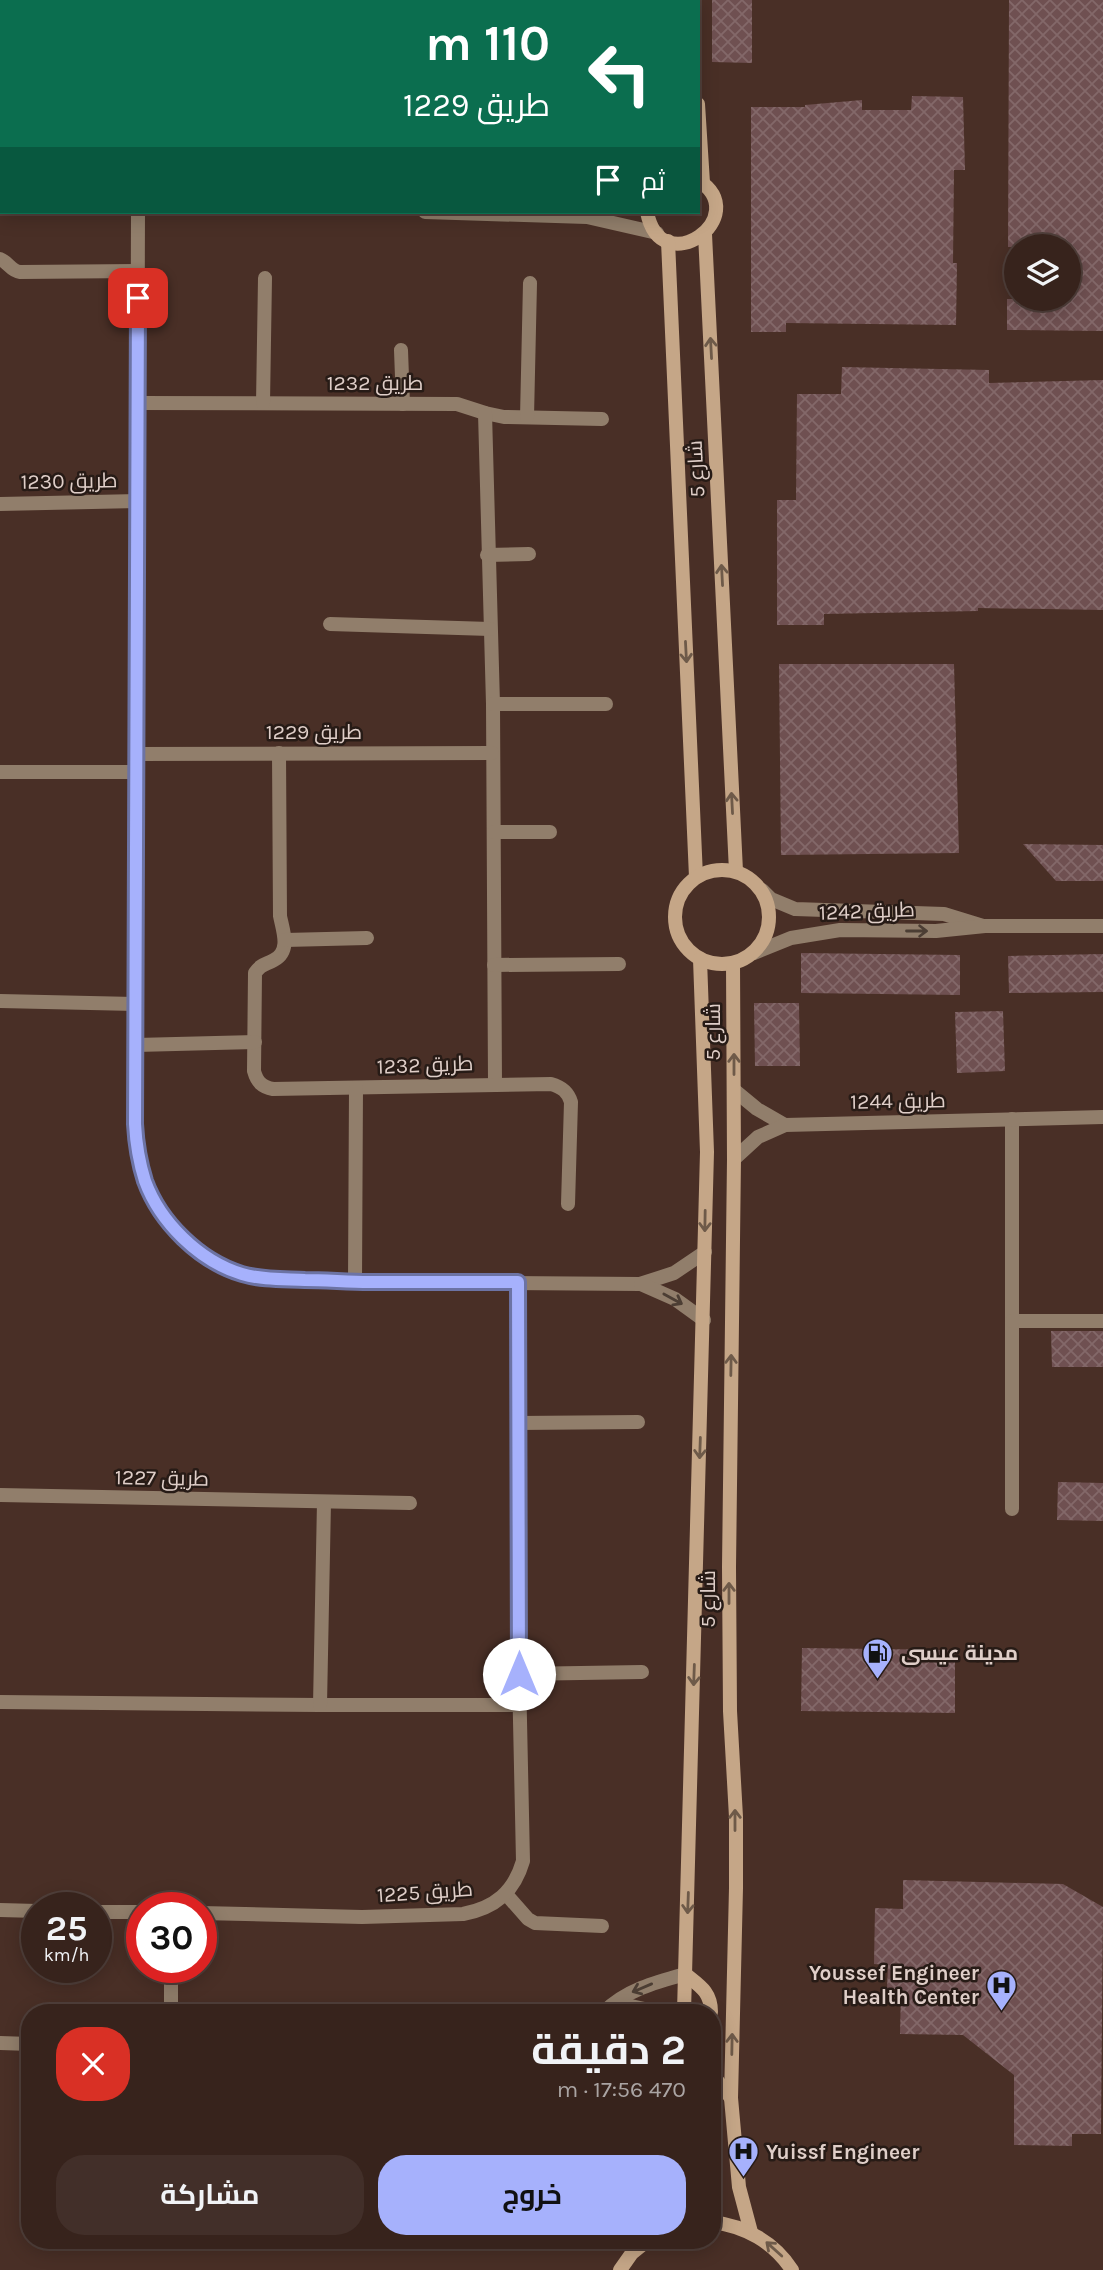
<!DOCTYPE html>
<html lang="ar">
<meta charset="utf-8">
<style>
:root{--surface:#37231c;--page:#422f29;--text:#f1f3f6;--muted:#aaa4a3;--line:#51403b;--accent:#a6b1fc}
body{margin:0;font-family:Karla,Cairo,sans-serif;background:var(--page);color:var(--text);direction:rtl;height:100vh;display:flex;flex-direction:column;font-size:26px;white-space:nowrap}
*{box-sizing:border-box;margin:0}
p{font-size:23px;color:var(--muted)}
.icon{flex:none;width:38px;height:38px;fill:none;stroke:currentColor;stroke-width:2;stroke-linecap:round;stroke-linejoin:round}
.map{position:relative;flex:1;overflow:hidden;direction:ltr}
.panel{position:absolute;left:21px;top:2004px;width:700px;height:245px;display:flex;flex-direction:column;background:var(--surface);border-radius:28px;box-shadow:0 4px 18px #0003,0 0 0 2px var(--line);direction:rtl}
.panel>*{flex:none}
.banner{position:absolute;left:0px;top:0px;width:700px;height:214px;box-shadow:0 4px 18px #0003,0 0 0 2px var(--line);direction:rtl;background:#0b6e4f;color:#fff;overflow:hidden}
.controls{position:absolute;left:1004px;top:234px;display:grid;gap:14px}
.controls a{display:grid;place-items:center;width:77px;height:77px;border-radius:50%;background:var(--surface);box-shadow:0 4px 18px #0003,0 0 0 2px var(--line);font-size:35px}
.speed{position:absolute;left:21px;top:1892px;display:flex;gap:14px;font-size:35px;font-weight:700;text-align:center}
.speed>*{display:grid;place-content:center;width:91px;height:91px;border-radius:50%;background:var(--surface);box-shadow:0 4px 18px #0003,0 0 0 2px var(--line);line-height:1}
.speed small{font-size:18px;font-weight:400}
.speed .limit{border:10px solid #d22;background:#fff;color:#111}
.pin{position:absolute;display:grid;place-items:center;width:60px;height:60px;color:#fff;margin:-30px;border-radius:14px;box-shadow:0 4px 10px #0006}
.me{position:absolute;width:77px;margin:-38px;rotate:0deg;stroke-linejoin:round;filter:drop-shadow(0 0 5px #0008)}
.turn{display:flex;align-items:center;gap:24px;height:147px;padding:0 35px;font-size:32px}
.turn .icon{width:91px;height:91px;stroke-width:2.5}
.turn b{display:block;font-size:49px;line-height:60px}
.then{display:flex;align-items:center;height:66px;padding:0 35px;background:#0003;gap:14px;font-size:26px}
.round{display:grid;place-items:center;flex:none;width:74px;height:74px;border-radius:28px;background:var(--page)}
.head{display:flex;align-items:center;justify-content:space-between;height:119px;padding:0 35px}
h1{font-size:42px;font-weight:700;line-height:52px}
.cta{display:flex;gap:14px;margin-top:auto;padding:14px 35px}
.cta a{flex:1;height:80px;border-radius:28px;background:var(--accent);color:#111;font-size:28px;font-weight:700;line-height:80px;text-align:center}
.cta a+a{background:var(--page);color:var(--text)}
.map>svg:first-child{display:block}
.building{fill:url(#building-cross-hatch)}
.lines{fill:none;stroke-linecap:round;stroke-linejoin:round}
.street{stroke:#917e6b;stroke-width:14}
.secondary{stroke:#c5a687;stroke-width:14}
.oneway{stroke:#6e5a49}
.oneway2{stroke:#4c3e34}
.route-casing{stroke:#6c73a4;stroke-width:18}
.route{stroke:#a6b1fc;stroke-width:12}
.labels{text-anchor:middle;stroke-width:5;stroke-linejoin:round;paint-order:stroke}
.street-label{font-size:21px;fill:#dfcec8;stroke:#271b16}
.poi-label{font-size:21px;font-weight:bold;fill:#dfcec8;stroke:#271b16;text-anchor:start}
</style>
<div class="map">
<svg width="1103" height="2270" viewBox="0 0 1103 2270">
<defs>
<pattern id="building-cross-hatch" width="8" height="8" patternUnits="userSpaceOnUse" patternTransform="scale(1.75)"><rect width="8" height="8" fill="#6f5051"/><path d="M0 0l8 8M0 8l8-8" fill="none" stroke="#836869"/></pattern>
</defs>
<rect width="100%" height="100%" fill="#492f26"/>
<!-- building -->
<g class="building">
<polygon points="712,0 752,0 752,63 712,62"/>
<polygon points="1009,0 1103,0 1103,331 1007,330 1007,299 1069,299 1069,247 1008,247"/>
<polygon points="912,96 963,97 965,170 954,170 953,263 957,263 956,325 786,323 786,332 751,332 751,107 805,107 805,105 862,100 862,110 911,110"/>
<polygon points="842,367 989,370 989,383 1103,380 1103,610 978,608 978,611 824,614 824,625 777,625 777,500 796,500 797,394 841,394"/>
<polygon points="779,664 954,664 959,853 781,855"/>
<polygon points="1023,844 1103,845 1103,881 1056,881"/>
<polygon points="801,953 960,955 960,995 801,993"/>
<polygon points="1103,954 1103,992 1009,993 1008,956"/>
<polygon points="754,1003 799,1003 800,1066 755,1066"/>
<polygon points="1003,1011 1005,1071 957,1073 955,1012"/>
<polygon points="1051,1331 1103,1331 1103,1367 1052,1367"/>
<polygon points="1058,1482 1103,1483 1103,1521 1057,1520"/>
<polygon points="802,1648 955,1650 955,1713 801,1711"/>
<polygon points="903,1880 1063,1884 1103,1907 1101,2134 1072,2134 1072,2146 1014,2145 1014,2075 963,2035 900,2034 901,1989 887,1989 888,1965 874,1964 875,1908 903,1909"/>
</g>
<g class="lines">
<!-- street -->
<g class="street">
<polyline points="245,0 340,2"/>
<polyline points="138,2 138,0"/>
<polyline points="473,2 474,0"/>
<polyline points="0,51 1,51"/>
<path d="M138,212L135,1123C137,1143 139,1162 145,1181C160,1222 199,1261 242,1274C260,1280 280,1279 300,1280C330,1281 360,1282 390,1282C473,1282 556,1283 640,1284L674,1273L705,1252"/>
<polyline points="425,212 587,217 657,233"/>
<path d="M0,259C8,262 11,271 20,272L138,271"/>
<polyline points="401,350 403,404"/>
<polyline points="138,403 457,404 485,413 504,417 602,419"/>
<polyline points="263,403 265,278"/>
<polyline points="485,413 493,704 495,1084"/>
<polyline points="527,417 530,283"/>
<polyline points="0,504 138,501"/>
<polyline points="487,555 529,554"/>
<polyline points="330,624 490,629"/>
<polyline points="493,704 606,704"/>
<path d="M279,753L280,916C283,931 291,951 274,960C265,965 261,964 255,973L254,1071C257,1082 262,1087 273,1089L551,1084C562,1087 568,1092 571,1102L568,1204"/>
<polyline points="136,754 492,753"/>
<polyline points="0,772 135,772"/>
<polyline points="494,832 550,832"/>
<polyline points="762,890 771,899 795,909 944,914 983,926"/>
<polyline points="285,940 367,938"/>
<polyline points="754,953 791,938 840,930 936,931 985,926 1103,926"/>
<polyline points="494,965 619,964"/>
<polyline points="0,1001 135,1004"/>
<polyline points="136,1045 255,1042"/>
<polyline points="734,1090 757,1109 785,1125"/>
<polyline points="1012,1119 1012,1509"/>
<polyline points="734,1159 758,1137 785,1125 1103,1117"/>
<polyline points="355,1282 356,1088"/>
<polyline points="641,1284 675,1299 704,1320"/>
<polyline points="1012,1321 1103,1321"/>
<polyline points="518,1423 638,1422"/>
<polyline points="0,1495 410,1503"/>
<polyline points="519,1674 642,1672"/>
<polyline points="0,1702 320,1705 519,1705"/>
<polyline points="320,1705 324,1502"/>
<polyline points="506,1894 528,1919 535,1923 602,1926"/>
<polyline points="0,1910 37,1911"/>
<polyline points="96,1912 142,1912"/>
<path d="M201,1913L362,1917L463,1914C495,1908 514,1892 523,1861L519,1674L518,1282"/>
<polyline points="171,1967 171,2012"/>
<path d="M604,2012C626,1990 656,1982 685,1974"/>
<polyline points="613,2012 631,2006 658,2012"/>
<polyline points="0,2043 30,2044"/>
</g>
<!-- secondary -->
<g class="secondary">
<polyline points="651,0 651,2"/>
<polyline points="691,0 691,2"/>
<polyline points="698,104 703,183"/>
<path d="M647,212C661,284 755,216 698,180"/>
<polyline points="705,234 736,871"/>
<polyline points="668,241 696,877"/>
<circle cx="722" cy="917" r="47"/>
<polyline points="733,963 734,1159 729,1567 730,1711 736,1817 736,1888 731,2098 739,2187 751,2232"/>
<path d="M685,1974C700,1986 711,1992 711,2012"/>
<polyline points="684,2012 707,1152 700,959"/>
<polyline points="712,2048 716,2079 731,2098"/>
<path d="M712,2222C745,2226 774,2242 792,2270"/>
<polyline points="620,2270 632,2253 648,2240"/>
</g>
</g>
<!-- one-way arrows -->
<defs><path id="oneway-shaft" d="M-6 0H5M1.5-3L5.5 0L1.5 3" fill="none" stroke-width="1.6" stroke-linecap="round" stroke-linejoin="round" transform="scale(1.75)"/></defs>
<g class="oneway">
<use href="#oneway-shaft" transform="translate(711 348) rotate(-93)"/>
<use href="#oneway-shaft" transform="translate(722 575) rotate(-93)"/>
<use href="#oneway-shaft" transform="translate(686 652) rotate(87)"/>
<use href="#oneway-shaft" transform="translate(732 803) rotate(-93)"/>
<use href="#oneway-shaft" transform="translate(734 1064) rotate(-90)"/>
<use href="#oneway-shaft" transform="translate(705 1221) rotate(91)"/>
<use href="#oneway-shaft" transform="translate(731 1365) rotate(-89)"/>
<use href="#oneway-shaft" transform="translate(700 1448) rotate(92)"/>
<use href="#oneway-shaft" transform="translate(729 1593) rotate(-90)"/>
<use href="#oneway-shaft" transform="translate(694 1675) rotate(92)"/>
<use href="#oneway-shaft" transform="translate(735 1820) rotate(-90)"/>
<use href="#oneway-shaft" transform="translate(688 1903) rotate(92)"/>
<use href="#oneway-shaft" transform="translate(732 2044) rotate(-89)"/>
<use href="#oneway-shaft" transform="translate(774 2249) rotate(-138)"/>
</g>
<g class="oneway2">
<use href="#oneway-shaft" transform="translate(917 931)"/>
<use href="#oneway-shaft" transform="translate(673 1299) rotate(29)"/>
<use href="#oneway-shaft" transform="translate(642 1988) rotate(157)"/>
</g>
<g class="lines">
<defs>
<path id="route" d="M138,298L135,1124C136,1143 139,1162 145,1181C160,1222 199,1261 242,1274C262,1280 284,1279 305,1280C326,1280 348,1282 369,1282C418,1282 468,1282 518,1282L519,1674"/>
</defs>
<!-- route casing -->
<use href="#route" class="route-casing"/>
<!-- route -->
<use href="#route" class="route"/>
</g>
<!-- icons -->
<defs>
<symbol id="fuel-pin" viewBox="-11 -11 22 30"><path d="M0 17L-7.5 6A9.5 9.5 0 1 1 7.5 6Z" fill="#a6b1fc" stroke="#271b16"/><path d="M-5.5-6h7V0h2V4h1.3V-2.5L3-4.5l.8-.8L6-3V5H2.5V1h-1V6h-7ZM-4.2-4.7v3.2H.2V-4.7Z" fill="#111"/></symbol>
<symbol id="hospital-pin" viewBox="-11 -11 22 30"><path d="M0 17L-7.5 6A9.5 9.5 0 1 1 7.5 6Z" fill="#a6b1fc" stroke="#271b16"/><path d="M-5-5h3v3.5h4V-5h3V5h-3V1.5h-4V5h-3Z" fill="#111"/></symbol>
</defs>
<g fill-rule="evenodd">
<use href="#fuel-pin" x="860" y="1636" width="35" height="47"/>
<use href="#hospital-pin" x="984" y="1968" width="35" height="47"/>
<use href="#hospital-pin" x="726" y="2134" width="35" height="47"/>
</g>
<g class="labels">
<!-- street labels -->
<g class="street-label">
<text x="375" y="390">طريق 1232</text>
<text transform="translate(696 469) rotate(-93)" y="7">شارع 5</text>
<text transform="translate(69 481) rotate(-1)" y="7">طريق 1230</text>
<text x="314" y="739">طريق 1229</text>
<text transform="translate(867 911) rotate(-2)" y="7">طريق 1242</text>
<text transform="translate(713 1032) rotate(-90)" y="7">شارع 5</text>
<text transform="translate(425 1065) rotate(-2)" y="7">طريق 1232</text>
<text transform="translate(898 1101) rotate(-1)" y="7">طريق 1244</text>
<text transform="translate(162 1478) rotate(1)" y="7">طريق 1227</text>
<text transform="translate(708 1599) rotate(-90)" y="7">شارع 5</text>
<text transform="translate(425 1892) rotate(-4)" y="7">طريق 1225</text>
</g>
<!-- poi labels -->
<g class="poi-label">
<text x="901" y="1660">مدينة عيسى</text>
<text x="979" y="1980" text-anchor="end">Youssef Engineer<tspan x="979" dy="24">Health Center</tspan></text>
<text x="766" y="2159">Yuissf Engineer</text>
</g>
</g>
</svg>
<div class="controls">
<a><svg class="icon" aria-label="layers" viewBox="0 0 24 24"><path d="M12 4l9 5-9 5-9-5zM3 14l9 5 9-5"/></svg></a>
</div>
<div class="speed"><div>25<small>km/h</small></div><div class="limit">30</div></div>
<div class="pin" style="left:138px;top:298px;background:#d93025"><svg class="icon" aria-label="arrive" viewBox="0 0 24 24"><path d="M6 21V4h12l-3 4 3 4H6"/></svg></div>
<svg class="me" style="left:519px;top:1674px" viewBox="-20 -20 40 40"><circle r="19" fill="#fff"/><path d="M0-13L10 11 0 6-10 11z" fill="#a6b1fc"/></svg>
<div class="banner">
<div class="turn"><svg class="icon" aria-label="left" viewBox="0 0 24 24"><path d="M17 20v-9H6M10 6l-5 5 5 5"/></svg><div><b>110 m</b>طريق 1229</div></div>
<div class="then">ثم<svg class="icon" aria-label="arrive" viewBox="0 0 24 24"><path d="M6 21V4h12l-3 4 3 4H6"/></svg></div>
</div>
<section class="panel">
<div class="head"><div><h1>2 دقيقة</h1><p>470 m · 17:56</p></div><a class="round" style="background:#d93025;color:#fff"><svg class="icon" aria-label="close" viewBox="0 0 24 24"><path d="M6 6l12 12M18 6L6 18"/></svg></a></div>
<div class="cta"><a>خروج</a><a>مشاركة</a></div>
</section>
</div>
